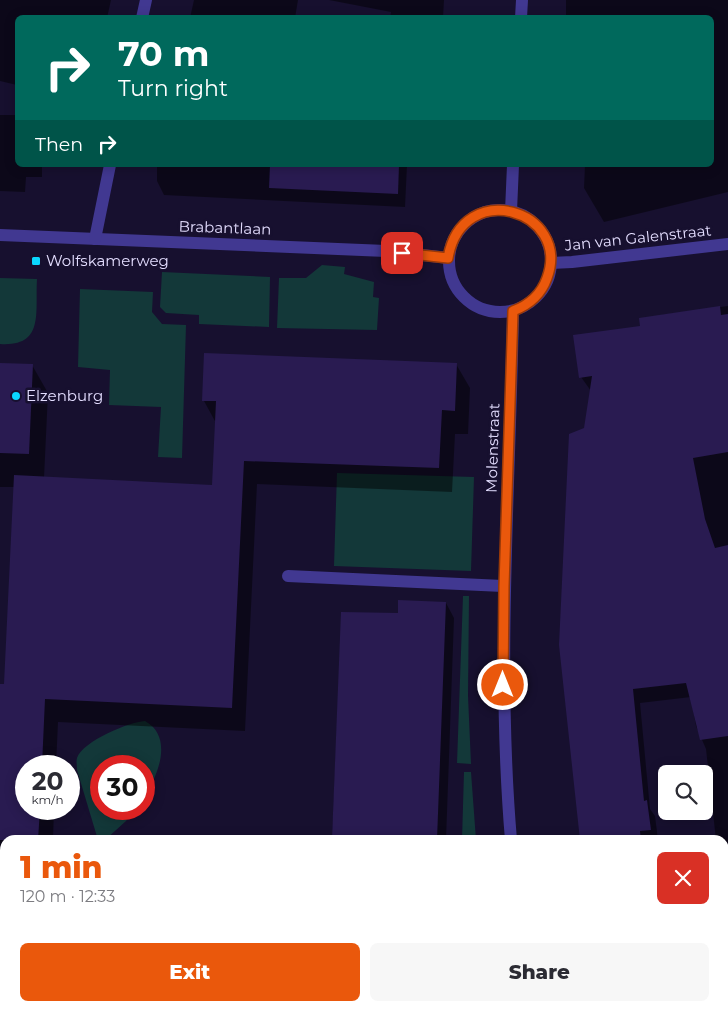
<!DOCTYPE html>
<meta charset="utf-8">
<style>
:root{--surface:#fff;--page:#f7f7f7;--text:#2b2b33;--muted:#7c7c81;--accent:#ea580c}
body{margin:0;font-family:Montserrat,sans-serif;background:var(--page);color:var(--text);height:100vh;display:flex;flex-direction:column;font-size:19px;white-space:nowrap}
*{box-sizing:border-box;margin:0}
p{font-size:16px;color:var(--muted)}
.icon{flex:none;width:28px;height:28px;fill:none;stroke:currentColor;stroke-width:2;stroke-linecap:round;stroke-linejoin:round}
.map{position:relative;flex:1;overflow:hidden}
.panel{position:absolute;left:0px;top:835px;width:729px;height:176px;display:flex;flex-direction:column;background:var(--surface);border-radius:15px 15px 0 0;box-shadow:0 2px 12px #0003}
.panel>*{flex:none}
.top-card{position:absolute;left:15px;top:15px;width:699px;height:152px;border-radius:8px;box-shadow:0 2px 12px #0003;background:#00695c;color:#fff;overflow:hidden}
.buttons{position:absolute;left:658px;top:765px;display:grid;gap:10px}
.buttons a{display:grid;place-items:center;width:55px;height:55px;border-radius:8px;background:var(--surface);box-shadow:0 2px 12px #0003;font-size:25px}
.speed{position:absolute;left:15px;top:755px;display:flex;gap:10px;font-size:25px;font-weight:700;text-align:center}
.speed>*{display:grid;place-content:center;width:65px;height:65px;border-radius:50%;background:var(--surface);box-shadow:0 2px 12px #0003;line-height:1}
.speed small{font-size:12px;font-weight:400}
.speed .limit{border:8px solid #d22;background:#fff;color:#111}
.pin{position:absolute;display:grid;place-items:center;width:42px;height:42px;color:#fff;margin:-21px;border-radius:10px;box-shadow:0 2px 8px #0006}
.me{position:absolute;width:55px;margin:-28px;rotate:0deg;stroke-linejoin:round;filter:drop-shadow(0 0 4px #0008)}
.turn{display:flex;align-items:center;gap:18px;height:105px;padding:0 20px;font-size:22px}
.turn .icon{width:65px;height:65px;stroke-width:2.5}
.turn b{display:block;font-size:35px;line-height:42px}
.then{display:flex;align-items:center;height:48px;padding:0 20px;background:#0003;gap:10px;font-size:19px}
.round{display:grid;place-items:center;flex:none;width:52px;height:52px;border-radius:8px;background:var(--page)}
.summary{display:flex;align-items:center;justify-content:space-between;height:85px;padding:0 20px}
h1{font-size:30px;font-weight:800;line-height:38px;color:var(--accent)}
.action{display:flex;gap:10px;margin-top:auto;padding:10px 20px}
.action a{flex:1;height:58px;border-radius:8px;background:var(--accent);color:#fff;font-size:20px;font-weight:800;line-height:58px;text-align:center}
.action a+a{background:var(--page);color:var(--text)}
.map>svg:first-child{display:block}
.green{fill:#133839}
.shadow{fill:#0007}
.building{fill:#291b51}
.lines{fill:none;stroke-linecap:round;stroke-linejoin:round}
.service{stroke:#413891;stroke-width:12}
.minor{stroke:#413891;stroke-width:12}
.route-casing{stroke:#983908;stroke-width:12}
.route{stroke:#ea580c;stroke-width:9}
.poi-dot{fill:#0ad7ff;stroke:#17102f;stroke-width:2}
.labels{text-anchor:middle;stroke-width:5;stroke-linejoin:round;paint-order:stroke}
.street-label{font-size:15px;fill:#e4deff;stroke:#17102f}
.poi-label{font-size:15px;fill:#e4deff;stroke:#17102f;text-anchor:start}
</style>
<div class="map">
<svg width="728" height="1011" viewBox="0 0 728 1011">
<rect width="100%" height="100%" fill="#17102f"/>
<!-- green -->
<g class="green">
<polygon points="322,265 345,267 344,274 374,282 373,297 379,298 377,330 277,328 279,278 306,278"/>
<polygon points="162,272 270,277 269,327 199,324 199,315 166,313 160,307"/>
<path d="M0,278L37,279C35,312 45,347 0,344Z"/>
<polygon points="80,289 153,292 152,312 162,324 186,325 182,458 158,457 161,407 109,405 110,370 78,367"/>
<polygon points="337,473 474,477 471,571 334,566"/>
<polygon points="463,596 469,596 468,696 471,764 457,763"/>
<path d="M145,721C174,737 158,776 144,797V766H101V809H135L126,821L105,840H98L77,770C77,766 76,761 77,758C83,741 129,722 145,721Z"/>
<polygon points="464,772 471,772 476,840 462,840"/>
</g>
<!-- shadow -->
<g class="shadow">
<polygon points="0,0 111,0 107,18 18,18 17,85 0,81"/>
<polygon points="194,0 298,0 295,18 190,18"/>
<polygon points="329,0 444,0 443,18 390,18 391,12"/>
<polygon points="566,0 728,0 728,192 604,222 584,188 585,165 711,165 711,18 566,18"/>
<polygon points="0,115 18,115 18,165 42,165 42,177 26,177 25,192 0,191"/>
<polygon points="157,165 407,165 405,207 164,195 157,181"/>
<polygon points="728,306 728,878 727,878 724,872 724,840 716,840 706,749 696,726 691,697 640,703 650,809 655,816 658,840 581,840 585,429 591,391 581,377 641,327 662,315"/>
<polygon points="0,364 32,365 48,393 44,478 213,486 216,423 204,401 456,364 470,388 468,434 455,434 452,492 257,484 245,731 58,722 56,766 26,766 26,809 54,809 53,840 5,840 5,895 0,895 0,685 5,685 15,487 0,487"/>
<polygon points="446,603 454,618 446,840 332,840 342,613 399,614"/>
<rect x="98" y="1006" width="39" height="5"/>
<polygon points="379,1006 472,1006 473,1011 380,1011"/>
<polygon points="588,1006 695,1006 696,1011 589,1011"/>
</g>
<!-- building -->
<g class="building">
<polygon points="270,165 399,165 398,194 269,188"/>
<polygon points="720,306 721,315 728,314 728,452 693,458 705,519 715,548 728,545 728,736 700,740 686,683 633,689 644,801 647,800 651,830 640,831 641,840 580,840 559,645 569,434 584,428 592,376 579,378 573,335 640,326 639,318"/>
<polygon points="204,353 457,363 455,411 442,410 439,468 244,461 232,708 45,699 42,766 26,766 26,809 40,809 38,840 0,840 0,684 4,684 14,475 212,485 216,401 202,401"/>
<polygon points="0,363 33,364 29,454 0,453"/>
<polygon points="398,600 446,602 437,840 332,838 341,612 398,613"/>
</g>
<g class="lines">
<!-- service -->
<polyline class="service" points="288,576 503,586"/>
<!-- minor -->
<g class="minor">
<polyline points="142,18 146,0"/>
<polyline points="521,18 522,0"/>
<circle cx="500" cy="261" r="51"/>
<polyline points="511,211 513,165"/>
<polyline points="0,235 386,251 449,258"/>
<polyline points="95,239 110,165"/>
<polyline points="551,263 572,262 728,244"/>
<path d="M511,840C496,663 510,488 513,311"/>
<polyline points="536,1006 537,1011"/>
</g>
</g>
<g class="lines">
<defs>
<path id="route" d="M402,253L448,258C462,177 572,210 547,278C541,295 529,305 513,311L504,586L503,685"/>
</defs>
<!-- route casing -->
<use href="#route" class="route-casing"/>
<!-- route -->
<use href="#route" class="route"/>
</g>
<!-- markers -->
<g class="poi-dot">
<rect x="31" y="256" width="10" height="10" rx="2.5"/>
<circle cx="16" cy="396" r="5"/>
</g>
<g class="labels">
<!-- street labels -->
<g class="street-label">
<text transform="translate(225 228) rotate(2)" y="5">Brabantlaan</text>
<text transform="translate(638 238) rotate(-6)" y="5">Jan van Galenstraat</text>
<text transform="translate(493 448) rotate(-88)" y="5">Molenstraat</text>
</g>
<!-- poi labels -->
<g class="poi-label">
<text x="46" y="266">Wolfskamerweg</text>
<text x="26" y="401">Elzenburg</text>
</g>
</g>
</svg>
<div class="buttons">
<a><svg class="icon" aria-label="search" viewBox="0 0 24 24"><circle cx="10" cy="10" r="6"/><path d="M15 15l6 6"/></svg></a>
</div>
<div class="speed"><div>20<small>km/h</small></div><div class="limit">30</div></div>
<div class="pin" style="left:402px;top:253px;background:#d93025"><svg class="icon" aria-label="arrive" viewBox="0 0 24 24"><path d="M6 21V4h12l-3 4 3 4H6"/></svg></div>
<svg class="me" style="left:503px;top:685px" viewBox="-20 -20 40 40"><circle r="17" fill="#ea580c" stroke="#fff" stroke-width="3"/><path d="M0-11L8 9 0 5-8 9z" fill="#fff"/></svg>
<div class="top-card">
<div class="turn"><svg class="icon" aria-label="right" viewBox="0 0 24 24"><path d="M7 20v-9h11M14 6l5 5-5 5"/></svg><div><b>70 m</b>Turn right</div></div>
<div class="then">Then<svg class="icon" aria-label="right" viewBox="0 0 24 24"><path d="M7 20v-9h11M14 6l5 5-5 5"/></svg></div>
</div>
<section class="panel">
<div class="summary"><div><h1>1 min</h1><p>120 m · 12:33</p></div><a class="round" style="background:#d93025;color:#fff"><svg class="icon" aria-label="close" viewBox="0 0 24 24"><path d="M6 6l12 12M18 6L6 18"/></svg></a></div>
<div class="action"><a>Exit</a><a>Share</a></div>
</section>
</div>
